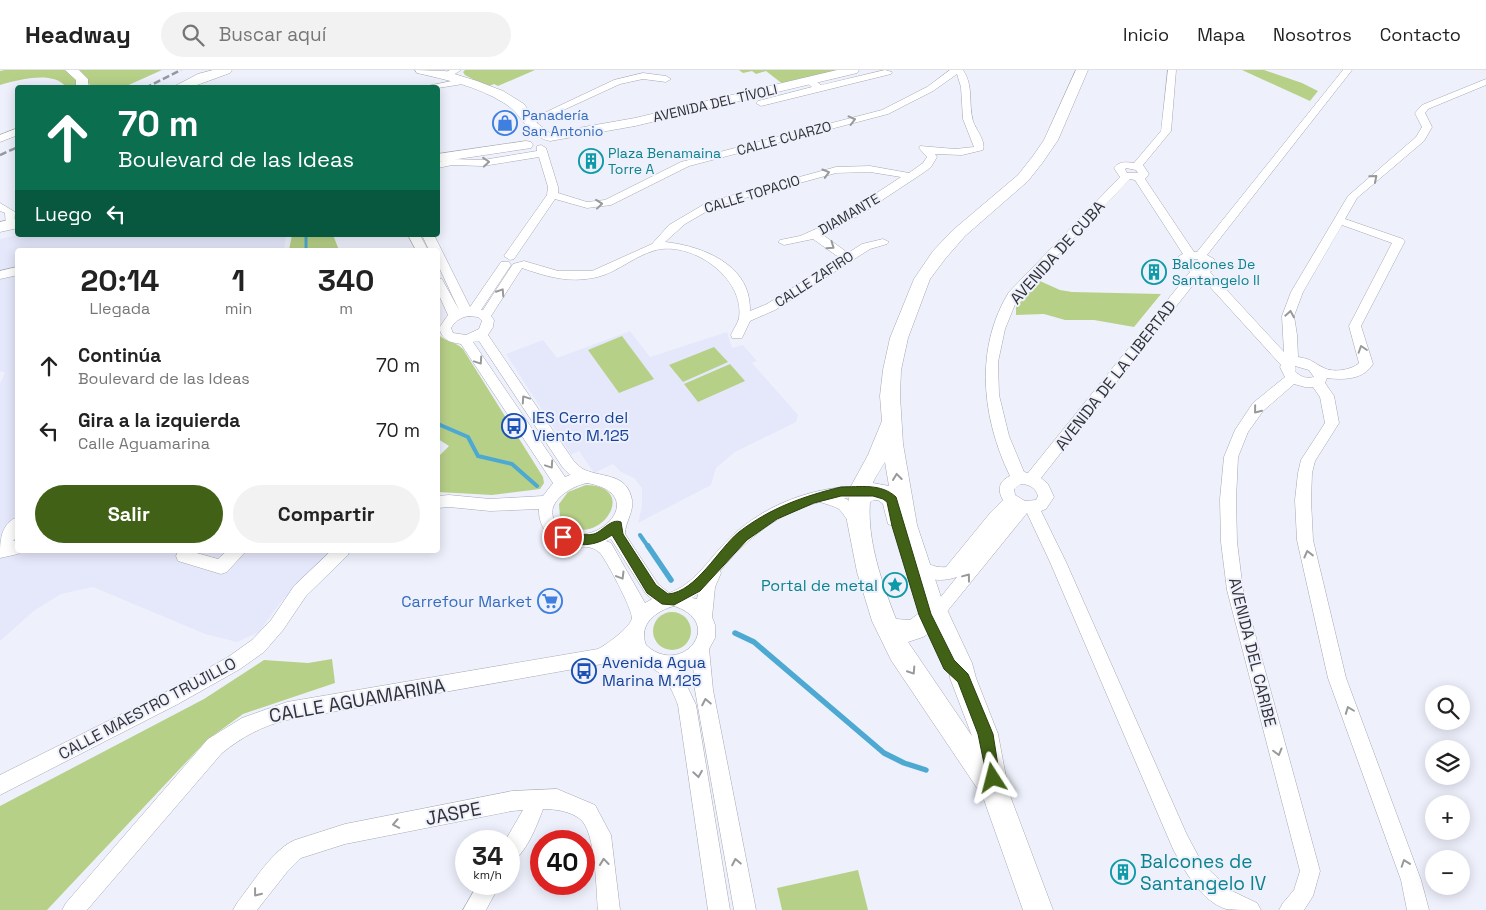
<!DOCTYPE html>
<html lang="es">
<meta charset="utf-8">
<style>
:root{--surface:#fff;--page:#f2f2f2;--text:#222;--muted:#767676;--line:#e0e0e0;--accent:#416116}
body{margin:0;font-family:"Space Grotesk",sans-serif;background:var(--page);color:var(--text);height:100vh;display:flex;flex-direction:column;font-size:19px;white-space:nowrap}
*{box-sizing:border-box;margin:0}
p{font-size:16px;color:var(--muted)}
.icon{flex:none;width:28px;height:28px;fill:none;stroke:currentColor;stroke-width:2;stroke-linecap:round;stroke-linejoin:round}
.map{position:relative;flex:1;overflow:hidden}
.sheet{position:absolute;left:15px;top:178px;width:425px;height:305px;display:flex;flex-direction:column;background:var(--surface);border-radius:5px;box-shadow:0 2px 12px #0003}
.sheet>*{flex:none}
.guide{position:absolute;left:15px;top:15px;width:425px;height:152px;border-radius:5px;box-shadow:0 2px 12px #0003;background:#0b6e4f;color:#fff;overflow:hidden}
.buttons{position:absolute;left:1425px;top:615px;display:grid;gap:10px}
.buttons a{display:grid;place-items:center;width:45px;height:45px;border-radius:50%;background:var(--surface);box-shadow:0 2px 12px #0003;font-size:25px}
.speed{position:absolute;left:455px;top:760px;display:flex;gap:10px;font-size:25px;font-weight:700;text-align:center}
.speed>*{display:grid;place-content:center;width:65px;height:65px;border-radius:50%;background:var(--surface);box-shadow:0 2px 12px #0003;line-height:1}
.speed small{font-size:12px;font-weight:400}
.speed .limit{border:8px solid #d22;background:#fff;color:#111}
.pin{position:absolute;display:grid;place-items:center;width:42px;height:42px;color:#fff;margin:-21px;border:2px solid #fff;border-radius:50%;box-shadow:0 1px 5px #0007}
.me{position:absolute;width:55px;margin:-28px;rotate:351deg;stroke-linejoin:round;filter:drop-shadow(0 0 4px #0008)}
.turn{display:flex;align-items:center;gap:18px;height:105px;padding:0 20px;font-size:22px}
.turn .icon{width:65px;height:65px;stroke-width:2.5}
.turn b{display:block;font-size:35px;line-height:42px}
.then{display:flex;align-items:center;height:48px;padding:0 20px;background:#0003;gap:10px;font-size:19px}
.eta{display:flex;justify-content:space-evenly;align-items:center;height:85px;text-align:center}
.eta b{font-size:30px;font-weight:700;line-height:35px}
.action{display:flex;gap:10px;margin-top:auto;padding:10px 20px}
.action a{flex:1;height:58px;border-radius:30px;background:var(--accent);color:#fff;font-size:20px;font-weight:700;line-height:58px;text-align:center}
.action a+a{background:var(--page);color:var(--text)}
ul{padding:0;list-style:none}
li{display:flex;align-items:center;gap:15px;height:65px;padding:0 20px}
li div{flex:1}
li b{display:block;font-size:19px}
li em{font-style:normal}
header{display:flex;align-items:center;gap:30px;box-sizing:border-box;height:70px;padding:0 25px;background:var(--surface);border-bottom:1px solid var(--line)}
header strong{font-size:24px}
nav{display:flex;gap:28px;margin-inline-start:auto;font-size:18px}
.search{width:350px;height:45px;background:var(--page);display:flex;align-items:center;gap:12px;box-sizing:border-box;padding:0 18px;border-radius:28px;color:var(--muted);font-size:19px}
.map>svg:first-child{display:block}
.built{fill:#e5e8fb}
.green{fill:#b7d088}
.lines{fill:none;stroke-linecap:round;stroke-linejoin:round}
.stream-far2{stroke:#4da9d2;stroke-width:3}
.stream-far1{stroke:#4da9d2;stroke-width:4}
.stream{stroke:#4da9d2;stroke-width:5.5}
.street-casing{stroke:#a5a8b2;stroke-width:1}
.secondary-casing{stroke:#a5a8b2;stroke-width:1}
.street{fill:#fff;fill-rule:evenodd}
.secondary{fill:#fff;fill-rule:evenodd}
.rail{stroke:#9698a0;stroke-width:2.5;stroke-dasharray:7 3;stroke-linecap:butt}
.oneway{stroke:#98999b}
.route{fill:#416116;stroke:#2a3f0e}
.labels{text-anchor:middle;stroke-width:4;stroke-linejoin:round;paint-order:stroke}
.far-street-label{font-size:14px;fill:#323337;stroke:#eef1fc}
.far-shop-label{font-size:14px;fill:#366cbe;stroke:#eef1fc;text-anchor:start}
.far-culture-label{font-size:14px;fill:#0d838f;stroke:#eef1fc;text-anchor:start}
.street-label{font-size:16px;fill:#323337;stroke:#eef1fc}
.transit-label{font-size:16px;fill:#164399;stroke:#eef1fc;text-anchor:start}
.culture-label{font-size:16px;fill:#0d838f;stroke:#eef1fc;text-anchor:end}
.shop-label{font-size:16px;fill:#366cbe;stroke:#eef1fc;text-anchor:end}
.near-street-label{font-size:19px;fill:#323337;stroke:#eef1fc}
.near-culture-label{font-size:19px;fill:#0d838f;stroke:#eef1fc;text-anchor:start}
</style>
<header>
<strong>Headway</strong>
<div class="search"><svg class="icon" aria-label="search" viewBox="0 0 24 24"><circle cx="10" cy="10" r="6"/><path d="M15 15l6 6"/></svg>Buscar aquí</div>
<nav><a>Inicio</a><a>Mapa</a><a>Nosotros</a><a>Contacto</a></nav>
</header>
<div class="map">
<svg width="1486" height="840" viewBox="0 0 1486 840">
<rect width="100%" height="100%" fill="#eef1fc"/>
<!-- built -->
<g class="built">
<polygon points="17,165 286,165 284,180 18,180 18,480 330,480 280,533 259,562 237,572 205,564 93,517 61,524 35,540 0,571 0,313 5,303 0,301 0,169"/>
<polygon points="630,261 650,287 727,262 732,278 743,275 757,291 752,293 798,345 796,352 735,382 716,398 711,415 638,453 642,436 642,418 634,408 621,402 613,394 594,403 579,381 571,385 506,284 543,270 557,288"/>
</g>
<!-- green -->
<g class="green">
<path d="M5,0H64L78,10L79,17H66C53,0 18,10 0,15V1Z"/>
<polygon points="76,0 162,0 122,18 92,17"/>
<polygon points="465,0 535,0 498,16 494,14 487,17 465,5 463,2"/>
<polygon points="739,0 844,0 784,15 766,1 756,4 752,1 743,3"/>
<polygon points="1242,0 1264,0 1302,13 1318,21 1310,31"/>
<polygon points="292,165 333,165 339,180 289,180"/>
<polygon points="1040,211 1060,220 1072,222 1161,224 1134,257 1094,250 1065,250 1044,244 1016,245 1016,237"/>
<path d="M438,264C446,273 455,271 463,279L543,407L544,413L540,419L492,425L438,422V387L449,376L438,369Z"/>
<polygon points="622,266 654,309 619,323 588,280"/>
<polygon points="714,277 728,292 683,312 669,295"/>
<polygon points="730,294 745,311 698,332 684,314"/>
<path d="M586,415C645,417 592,487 560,448L559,434L568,422Z"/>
<circle cx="672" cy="561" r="19"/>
<polygon points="332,589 335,613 243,644 207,670 47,840 0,840 0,736 204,629 264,590 308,593"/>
<polygon points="858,800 868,840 782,840 777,818"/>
</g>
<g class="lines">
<!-- stream-far2 -->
<polyline class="stream-far2" points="306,165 306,180"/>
<!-- stream-far1 -->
<g class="stream-far1">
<polyline points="438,354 468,367 478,386 512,394 537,416"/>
<polyline points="640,465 649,478"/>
</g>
<!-- stream -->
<g class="stream">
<polyline points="648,476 671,510"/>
<polyline points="735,563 754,572 884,683 904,693 926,700"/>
</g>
<defs>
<g id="street">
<polygon points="450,0 461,0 450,7 444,7 444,3"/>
<polygon points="885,0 892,2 891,4 761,36 756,33 758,31 812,17 805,11 807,9 813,9 821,15"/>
<path d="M950,0H963C974,16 968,33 973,51C976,60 986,71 983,80L962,85L935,84L937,87L931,97L923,103L858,146L823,165L848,183L862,174L883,169L889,172L887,174L870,179L775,240L750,251L742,268H732L731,265C733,260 738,253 739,248C745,208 692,171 656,180C630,187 614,207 586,209C564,212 542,205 522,198L491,246L494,250L493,257L488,265L573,390C577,394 580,398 585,400C604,408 627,403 632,430C634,442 625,452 625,464L658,514L669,523C693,515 707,492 723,475C760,435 814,415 868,416L873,418L876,422L873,426L844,428L848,430L866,451L863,455C850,460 847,447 839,439C834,436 826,434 820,432C779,442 746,469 720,501L721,503L715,517L712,547L715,555V568L709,579L713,620L756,840H734L695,620L693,595L680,601L696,635L730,840H708L678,635C661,589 645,594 602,594L287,650C262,656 242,667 222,683L87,840H62L66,833L208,669L242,648L287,632L598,579C606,575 631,557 632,548C632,539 607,491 600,483C591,474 581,478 571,476C552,473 538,458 539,439L490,441L449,437L438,438V426L449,425L490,429L543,426L553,413L461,274C448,272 443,270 439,258L448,245L438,223V208L442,209L459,240L438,195V180H429L422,165H434L470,237L501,192H509L511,195L481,240H483L513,194L524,191L558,201H592L652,174L669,155L708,132L836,97L870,96L909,103L923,93L927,87L919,78L920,76L955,79L974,77L963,49L961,17L957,4L933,21L888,44L689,96L611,135L587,138L555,129L514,189L510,190L504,186L547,125L548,117L539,87L483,96L452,95L438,98V92L452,89L483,90L537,81V76L541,75L546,78L558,117V123L587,132L605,130L681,92L882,40L927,17ZM870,102L901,107L834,151L800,166L780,170L778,172L784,175L813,169L840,188L767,234L750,241C750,233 749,225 746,218C734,188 694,175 665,172L685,154L716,136L836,103ZM469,246L478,247L482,251L479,259L466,265L453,263L451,258C455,251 461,247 469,246ZM479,271L563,398L570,405L565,407L473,272ZM587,413C653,425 594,482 563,459C536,440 566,417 587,413ZM611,469L646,524L652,529L645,533L611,473L606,471ZM698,524L697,529L692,528ZM674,536C727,553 681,608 646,575C638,554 656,541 674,536Z"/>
<path d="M1168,0H1176L1171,61L1143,95L1149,104L1145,109L1194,182H1197L1343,0H1352L1207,185L1214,189L1217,197L1210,202L1284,282L1282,246L1291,222L1348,126L1416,67L1422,57L1415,43L1422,35L1486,9V15L1428,39L1425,43L1432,57L1424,71L1357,128L1345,149L1403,169L1405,171L1361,256L1373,294C1363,310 1344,310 1327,308L1325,313L1334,326L1339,353L1315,391L1312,403L1311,430L1313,470L1346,608L1421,810L1429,840H1407L1401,810L1328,608L1297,470L1295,430L1298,403L1301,390L1325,353L1320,327L1313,317H1305L1294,314L1263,341L1248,362L1238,387L1236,429L1237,472L1243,520L1320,801L1313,826L1304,840H1279L1283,833L1294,820L1300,801L1227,520L1221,472L1220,429L1224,387L1235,360L1253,333L1285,307L1280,297L1281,295L1200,206L1041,408L1048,414L1054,427L1046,439L1041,441L1066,492L1187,765L1202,793L1230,820L1257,833L1261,840C1250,840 1235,840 1226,839C1201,831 1184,800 1173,779L1050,492L1027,443L941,549L935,551L929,549L927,544L957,507C939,513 927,509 910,503L908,498L910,493C922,489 934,499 946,497L991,442L1003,430C997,420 999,411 1010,406C982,348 974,279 1009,222L1120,107L1114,98C1119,91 1126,92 1134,93L1161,61ZM1126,98L1136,100L1138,103H1127L1125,99ZM1130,109L1135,110L1183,184L1179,186L1177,191L1190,202L1028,403L1024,402L1009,366L999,325L998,292L1005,259L1018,227ZM1342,155L1392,173L1349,256L1359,293C1352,300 1333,303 1324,298C1312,292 1312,289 1298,287L1297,265L1294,246L1303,222ZM1192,189H1197L1205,196L1197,197L1189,191ZM1295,296L1309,300L1314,307C1306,309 1300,307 1295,301ZM1021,414C1029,414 1036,418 1038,426L1036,430L1025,431L1015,425L1014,419Z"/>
<polygon points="643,3 666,6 671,9 666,12 643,9 620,14 533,54 527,54 525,52 614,10"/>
<polygon points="466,8 469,9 469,13 438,18 418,18"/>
<polygon points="18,58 18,65 0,72 0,65"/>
<polygon points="0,133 15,142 14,157 6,157 5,143 0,141"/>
<polygon points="408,165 420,165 428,180 416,180"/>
<polygon points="17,197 18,205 0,209 0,201"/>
<path d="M18,447V466L13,471H18V480H24L18,484L0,488C0,472 0,453 18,447Z"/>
<polygon points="186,480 218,489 228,480 247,480 227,502 221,504 178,491 176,486 178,481"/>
<polygon points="332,480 350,480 348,485 306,526 283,560 264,582 240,599 178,634 0,725 0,705 166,622 228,587 252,570 271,550 294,516"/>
<path d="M557,719L595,735L611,765L620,840H598C596,820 596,761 580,749C570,741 555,739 543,739C537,755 525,787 509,793V771H505L523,740L512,741L345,774L301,788L287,802L257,840H233L237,833C252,814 273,779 295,770L345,754L512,721Z"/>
<polygon points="478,814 500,814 486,840 463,840"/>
</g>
<g id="secondary">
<polygon points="65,0 79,0 88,9 88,18 76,18 76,10"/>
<polygon points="213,0 232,0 230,3 189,18 171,18 198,4"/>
<path d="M415,0L445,1L477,11L503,21L524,34L537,53L550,63L635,48L837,0H859L857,3L635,56L550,71C525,65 524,45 504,33C477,16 447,10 417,3Z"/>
<path d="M1076,0H1088L1058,70L1043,92L1028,111L965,166L945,189L930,209L908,268L901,300L900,326L903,374L917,455L941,527L972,593L976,608L998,664L1009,723L1053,840H1023L983,727L891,590L872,551L857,502L847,451L850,418L868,385L882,351L880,326L883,300L890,268L914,209L933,181L953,160L1018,105L1033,86L1044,70ZM885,392L889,416L873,413L874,410ZM874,430H878L883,434L888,454L896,457L917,528L923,540L910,550L896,549C882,513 867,471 870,432ZM933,561L948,593L950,608L972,666L908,572L923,567Z"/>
<polygon points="526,71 531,72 533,75 531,78 438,92 438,84"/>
<polygon points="18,148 18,158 0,162 0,152"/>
</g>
</defs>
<!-- street casing -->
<use href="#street" class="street-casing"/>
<!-- secondary casing -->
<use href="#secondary" class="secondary-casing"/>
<!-- street -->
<use href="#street" class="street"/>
<!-- secondary -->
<use href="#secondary" class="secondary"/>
<!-- rail -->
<g class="rail">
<polyline points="145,18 181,0"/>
<polyline points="0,85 18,77"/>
</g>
</g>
<!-- one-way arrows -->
<defs><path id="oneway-chevron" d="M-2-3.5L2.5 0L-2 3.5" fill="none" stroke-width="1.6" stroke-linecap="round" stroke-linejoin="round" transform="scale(1.25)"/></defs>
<g class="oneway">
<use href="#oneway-chevron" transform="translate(852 50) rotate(-14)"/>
<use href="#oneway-chevron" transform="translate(486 92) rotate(-5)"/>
<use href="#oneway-chevron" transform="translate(826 103) rotate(-16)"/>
<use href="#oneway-chevron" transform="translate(1374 108) rotate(-40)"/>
<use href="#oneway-chevron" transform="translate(599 134) rotate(-6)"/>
<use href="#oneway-chevron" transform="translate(831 176) rotate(35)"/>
<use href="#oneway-chevron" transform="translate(501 222) rotate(-57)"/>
<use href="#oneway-chevron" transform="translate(1290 244) rotate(-80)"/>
<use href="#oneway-chevron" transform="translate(1362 279) rotate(-108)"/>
<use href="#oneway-chevron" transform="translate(479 291) rotate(56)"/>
<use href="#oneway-chevron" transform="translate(525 329) rotate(-124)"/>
<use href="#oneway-chevron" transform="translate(1257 340) rotate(129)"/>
<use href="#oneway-chevron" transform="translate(550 395) rotate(56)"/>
<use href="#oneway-chevron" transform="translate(897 407) rotate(-97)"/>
<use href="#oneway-chevron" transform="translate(1308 484) rotate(-104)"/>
<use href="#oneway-chevron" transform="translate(621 506) rotate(59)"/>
<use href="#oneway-chevron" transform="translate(967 507) rotate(-53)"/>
<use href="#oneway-chevron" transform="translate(912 601) rotate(57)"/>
<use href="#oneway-chevron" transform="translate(706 632) rotate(-101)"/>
<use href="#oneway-chevron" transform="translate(1349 640) rotate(-111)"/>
<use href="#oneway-chevron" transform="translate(1278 682) rotate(75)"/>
<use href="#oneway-chevron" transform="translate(698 704) rotate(81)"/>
<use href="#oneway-chevron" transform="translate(396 754) rotate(169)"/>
<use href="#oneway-chevron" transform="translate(604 792) rotate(-96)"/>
<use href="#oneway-chevron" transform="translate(736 792) rotate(-101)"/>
<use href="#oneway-chevron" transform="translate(1405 793) rotate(-109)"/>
<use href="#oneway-chevron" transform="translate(257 823) rotate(128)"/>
</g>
<!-- route -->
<path class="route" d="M841,417C860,417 881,413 896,427L931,544L954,590L968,604L993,664L1000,708L998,713L993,715L988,713L978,664L958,612L944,599L919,545L892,456L887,432L883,429L873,426H841L814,433L777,449L747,470L700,521L674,535L662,534L647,523L612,465C595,477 577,477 559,470L557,467L559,464C570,460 582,467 594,464C603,461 611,448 621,452L623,464L656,515L668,524C696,522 719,478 739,462C770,438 804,426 841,417Z"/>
<!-- icons -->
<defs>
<symbol id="shop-ring" viewBox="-11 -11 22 22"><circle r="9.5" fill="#eef1fc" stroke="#3f7fe0" stroke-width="1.5"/><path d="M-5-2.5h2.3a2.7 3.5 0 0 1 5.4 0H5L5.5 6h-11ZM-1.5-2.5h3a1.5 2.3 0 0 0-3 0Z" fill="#3f7fe0"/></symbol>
<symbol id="building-ring" viewBox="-11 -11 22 22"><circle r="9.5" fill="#eef1fc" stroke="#0f9aa8" stroke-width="1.5"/><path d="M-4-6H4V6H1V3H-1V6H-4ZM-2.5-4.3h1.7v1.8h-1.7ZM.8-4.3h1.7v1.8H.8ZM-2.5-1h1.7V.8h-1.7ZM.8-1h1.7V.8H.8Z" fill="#0f9aa8"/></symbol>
<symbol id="bus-ring" viewBox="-11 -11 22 22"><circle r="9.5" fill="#eef1fc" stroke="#1a4fb4" stroke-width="1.5"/><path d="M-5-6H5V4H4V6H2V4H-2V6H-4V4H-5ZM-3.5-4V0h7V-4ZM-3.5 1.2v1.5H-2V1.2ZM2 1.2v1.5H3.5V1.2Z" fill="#1a4fb4"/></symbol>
<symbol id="sight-ring" viewBox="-11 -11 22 22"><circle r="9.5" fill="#eef1fc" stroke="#0f9aa8" stroke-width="1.5"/><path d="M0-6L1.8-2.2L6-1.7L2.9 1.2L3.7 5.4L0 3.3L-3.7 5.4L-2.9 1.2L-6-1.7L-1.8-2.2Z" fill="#0f9aa8"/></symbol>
<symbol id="supermarket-ring" viewBox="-11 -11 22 22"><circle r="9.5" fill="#eef1fc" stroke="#3f7fe0" stroke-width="1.5"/><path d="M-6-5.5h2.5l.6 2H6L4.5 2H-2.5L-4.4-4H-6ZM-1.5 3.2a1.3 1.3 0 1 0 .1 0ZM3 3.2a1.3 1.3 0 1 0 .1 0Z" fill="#3f7fe0"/></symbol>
</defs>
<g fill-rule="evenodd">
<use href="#shop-ring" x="491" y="39" width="28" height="28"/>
<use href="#building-ring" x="577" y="77" width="28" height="28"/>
<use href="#building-ring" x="1140" y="188" width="28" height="28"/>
<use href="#bus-ring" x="500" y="342" width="28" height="28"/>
<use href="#sight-ring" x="881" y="501" width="28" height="28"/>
<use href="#supermarket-ring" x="536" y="517" width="28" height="28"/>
<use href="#bus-ring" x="570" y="587" width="28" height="28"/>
<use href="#building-ring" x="1109" y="788" width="28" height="28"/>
</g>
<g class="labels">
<!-- far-street labels -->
<g class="far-street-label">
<text transform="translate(715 33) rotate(-13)" y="5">AVENIDA DEL TÍVOLI</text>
<text transform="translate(784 68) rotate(-15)" y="5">CALLE CUARZO</text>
<text transform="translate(752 124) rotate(-17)" y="5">CALLE TOPACIO</text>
<text transform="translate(849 144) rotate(-30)" y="5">DIAMANTE</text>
<text transform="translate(814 209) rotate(-33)" y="5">CALLE ZAFIRO</text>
</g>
<!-- far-shop labels -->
<g class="far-shop-label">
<text x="522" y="50">Panadería<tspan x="522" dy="16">San Antonio</tspan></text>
</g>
<!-- far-culture labels -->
<g class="far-culture-label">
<text x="608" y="88">Plaza Benamaina<tspan x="608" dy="16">Torre A</tspan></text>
<text x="1172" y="199">Balcones De<tspan x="1172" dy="16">Santangelo II</tspan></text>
</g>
<!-- street labels -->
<g class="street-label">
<text transform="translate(1057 182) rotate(-48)" y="6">AVENIDA DE CUBA</text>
<text transform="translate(1115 305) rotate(-52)" y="6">AVENIDA DE LA LIBERTAD</text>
<text transform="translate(1253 582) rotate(76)" y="6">AVENIDA DEL CARIBE</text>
<text transform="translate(147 638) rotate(-28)" y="6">CALLE MAESTRO TRUJILLO</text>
</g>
<!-- transit labels -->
<g class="transit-label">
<text x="532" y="353">IES Cerro del<tspan x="532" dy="18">Viento M.125</tspan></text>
<text x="602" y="598">Avenida Agua<tspan x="602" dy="18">Marina M.125</tspan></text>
</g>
<!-- culture labels -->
<g class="culture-label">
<text x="878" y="521">Portal de metal</text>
</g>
<!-- shop labels -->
<g class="shop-label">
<text x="532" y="537">Carrefour Market</text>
</g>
<!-- near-street labels -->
<g class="near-street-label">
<text transform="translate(357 630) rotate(-10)" y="7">CALLE AGUAMARINA</text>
<text transform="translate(453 743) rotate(-11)" y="7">JASPE</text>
</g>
<!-- near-culture labels -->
<g class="near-culture-label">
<text x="1140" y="798">Balcones de<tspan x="1140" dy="22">Santangelo IV</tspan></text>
</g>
</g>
</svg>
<div class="buttons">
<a><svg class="icon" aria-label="search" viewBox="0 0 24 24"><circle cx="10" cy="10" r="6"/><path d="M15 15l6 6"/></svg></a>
<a><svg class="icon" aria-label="layers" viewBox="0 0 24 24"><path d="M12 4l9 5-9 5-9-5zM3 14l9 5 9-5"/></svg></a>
<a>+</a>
<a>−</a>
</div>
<div class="speed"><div>34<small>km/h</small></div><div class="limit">40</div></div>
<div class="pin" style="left:563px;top:467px;background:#d93025"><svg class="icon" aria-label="arrive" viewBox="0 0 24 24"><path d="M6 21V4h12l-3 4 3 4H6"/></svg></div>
<svg class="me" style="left:993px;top:708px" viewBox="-20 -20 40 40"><path d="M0-17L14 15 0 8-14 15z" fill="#416116" stroke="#fff" stroke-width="4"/></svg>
<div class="guide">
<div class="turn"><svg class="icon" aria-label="ahead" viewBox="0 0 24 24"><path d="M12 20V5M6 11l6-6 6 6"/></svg><div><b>70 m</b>Boulevard de las Ideas</div></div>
<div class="then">Luego<svg class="icon" aria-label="left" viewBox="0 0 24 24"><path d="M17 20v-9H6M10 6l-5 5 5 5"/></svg></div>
</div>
<section class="sheet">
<div class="eta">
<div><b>20:14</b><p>Llegada</p></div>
<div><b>1</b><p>min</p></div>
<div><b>340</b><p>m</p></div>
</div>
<ul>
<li><svg class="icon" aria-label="ahead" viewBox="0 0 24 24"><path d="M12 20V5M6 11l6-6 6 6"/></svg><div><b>Continúa</b><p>Boulevard de las Ideas</p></div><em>70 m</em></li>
<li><svg class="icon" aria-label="left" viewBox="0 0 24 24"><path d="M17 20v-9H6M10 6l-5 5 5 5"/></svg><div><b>Gira a la izquierda</b><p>Calle Aguamarina</p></div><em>70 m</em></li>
</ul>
<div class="action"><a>Salir</a><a>Compartir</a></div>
</section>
</div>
